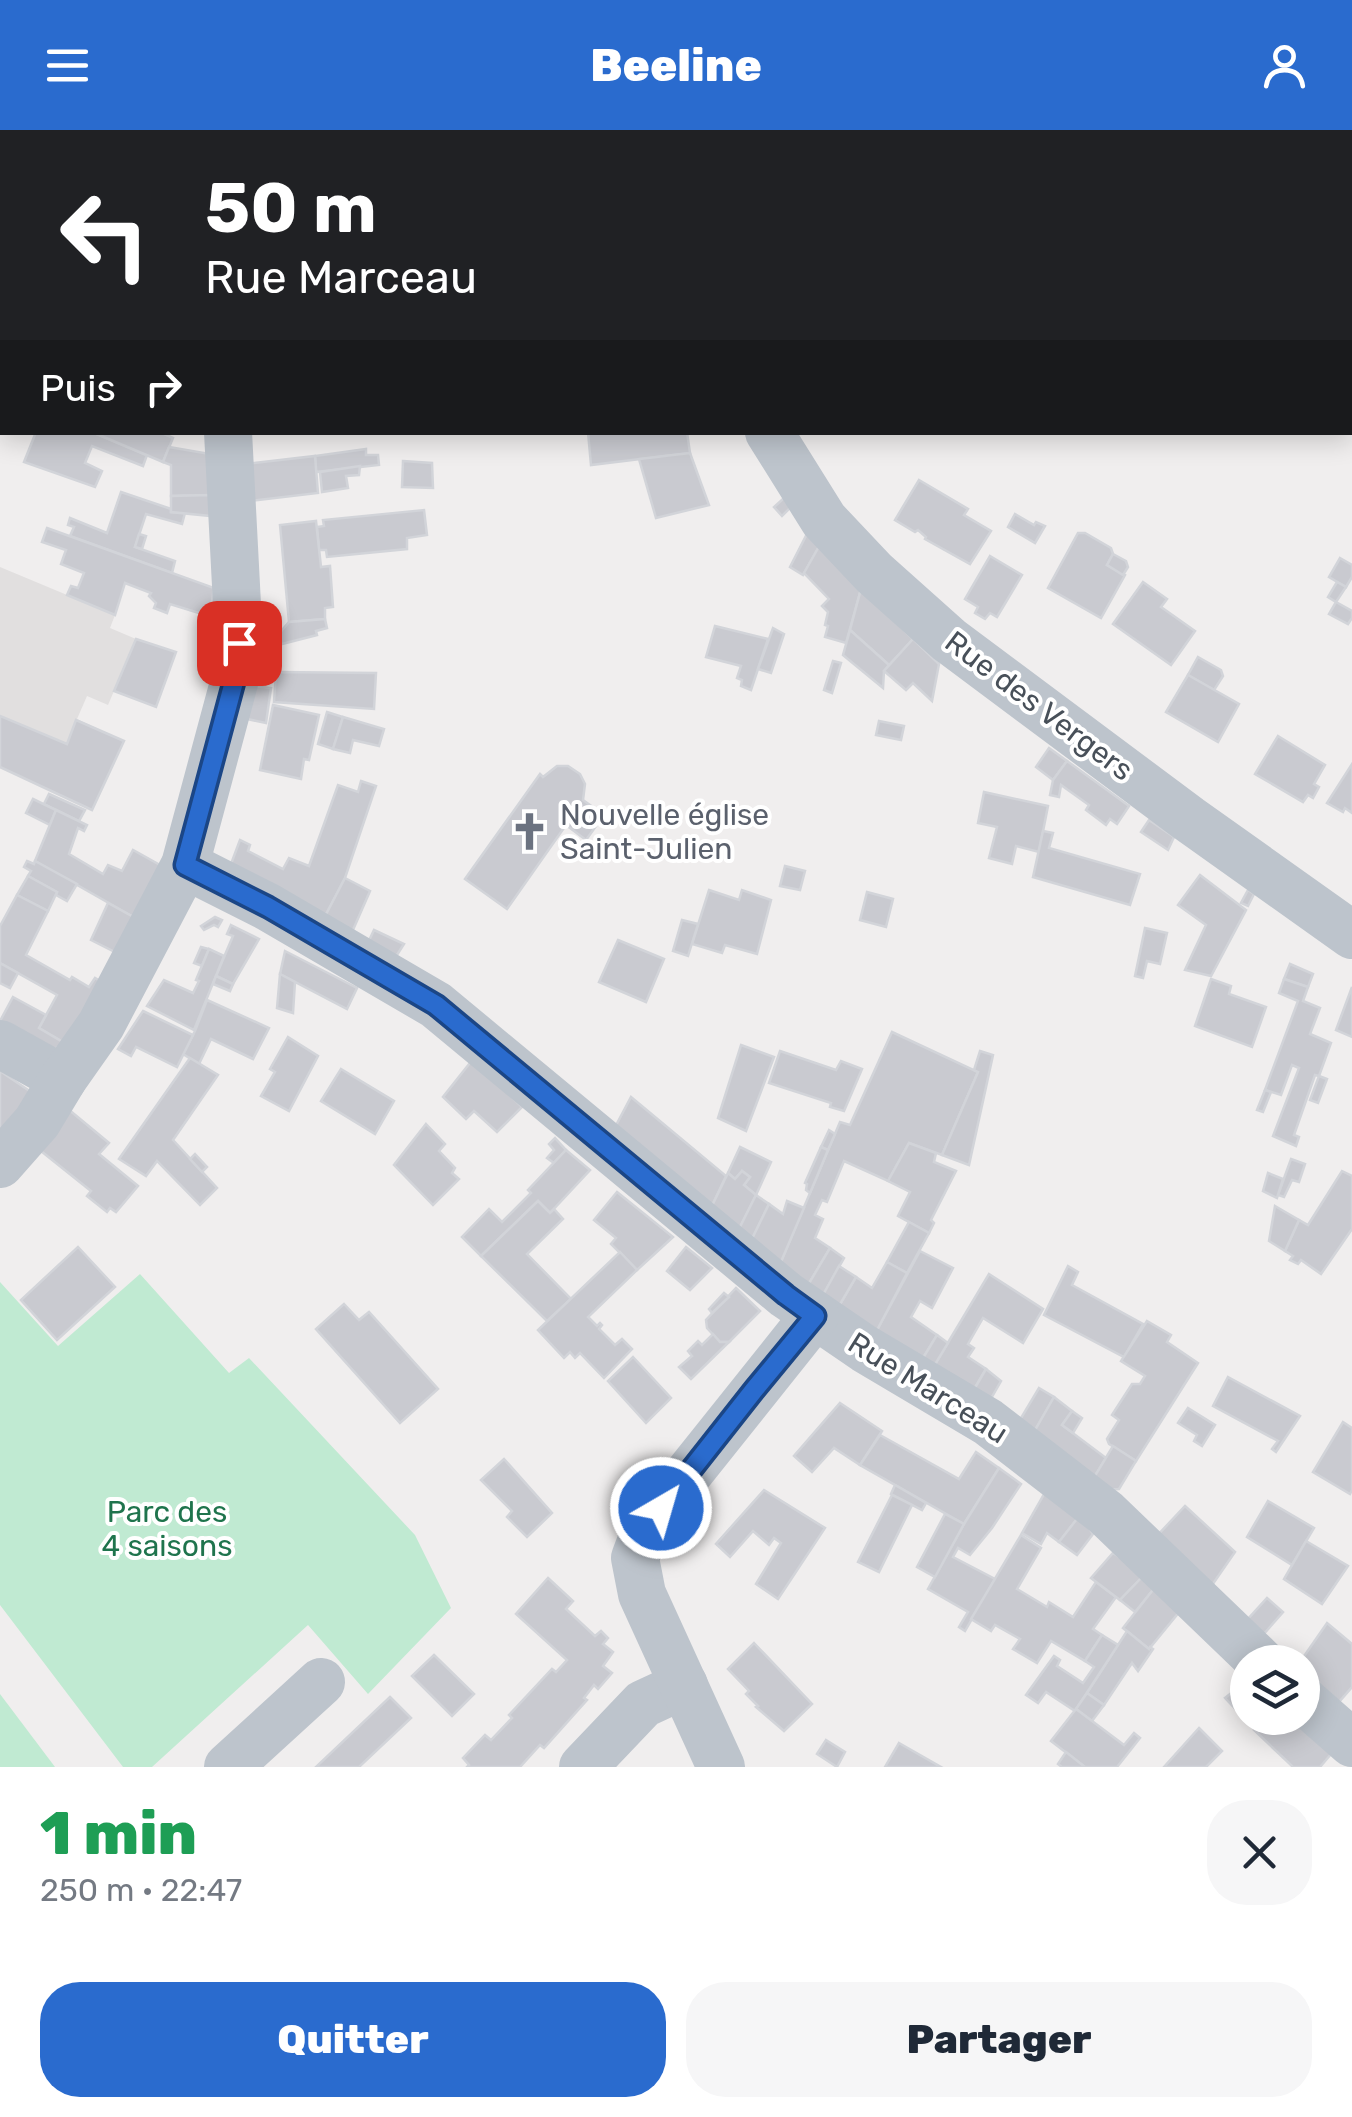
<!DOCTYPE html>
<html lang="fr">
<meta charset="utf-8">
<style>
:root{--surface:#fff;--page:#f6f6f7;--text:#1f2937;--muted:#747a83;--accent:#2a6bce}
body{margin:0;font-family:Rubik,sans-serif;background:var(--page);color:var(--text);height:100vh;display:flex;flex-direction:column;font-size:38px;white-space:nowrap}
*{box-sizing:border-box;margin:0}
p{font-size:32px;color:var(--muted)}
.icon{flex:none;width:55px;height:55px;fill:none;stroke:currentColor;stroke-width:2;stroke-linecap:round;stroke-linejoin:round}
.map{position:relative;height:1637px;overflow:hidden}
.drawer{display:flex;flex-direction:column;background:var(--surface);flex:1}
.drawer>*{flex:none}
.banner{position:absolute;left:0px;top:0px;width:1352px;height:305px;box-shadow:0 5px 25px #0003;background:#202124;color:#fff;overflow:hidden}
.controls{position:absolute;left:1230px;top:1515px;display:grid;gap:20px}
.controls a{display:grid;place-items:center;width:90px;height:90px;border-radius:50%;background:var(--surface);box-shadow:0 5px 25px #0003;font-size:50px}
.pin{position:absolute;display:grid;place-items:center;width:85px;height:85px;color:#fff;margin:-42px;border-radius:20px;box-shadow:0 5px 15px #0006}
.me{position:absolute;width:110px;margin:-55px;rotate:38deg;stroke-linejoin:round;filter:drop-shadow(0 0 8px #0008)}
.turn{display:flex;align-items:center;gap:35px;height:210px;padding:0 40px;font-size:45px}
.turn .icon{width:130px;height:130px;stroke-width:2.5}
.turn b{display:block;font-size:70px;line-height:85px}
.then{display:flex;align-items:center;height:95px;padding:0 40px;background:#0003;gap:20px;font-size:38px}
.round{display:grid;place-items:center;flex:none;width:105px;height:105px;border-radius:40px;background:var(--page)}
.head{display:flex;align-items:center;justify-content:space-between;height:170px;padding:0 40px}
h1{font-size:60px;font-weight:800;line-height:75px;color:#1e9e55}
.action{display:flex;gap:20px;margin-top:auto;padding:20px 40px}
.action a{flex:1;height:115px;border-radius:40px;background:var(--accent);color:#fff;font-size:40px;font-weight:800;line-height:115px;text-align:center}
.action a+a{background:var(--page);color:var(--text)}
header{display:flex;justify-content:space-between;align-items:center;height:130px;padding:0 40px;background:var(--accent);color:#fff;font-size:45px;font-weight:800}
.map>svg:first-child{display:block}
.education{fill:#e1dfdf}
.green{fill:#c0ead2}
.building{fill:#c9cad0;stroke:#d2d4d9;stroke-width:2.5}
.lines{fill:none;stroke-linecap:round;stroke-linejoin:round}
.minor{stroke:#bdc4cc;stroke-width:48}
.route-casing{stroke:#1b4686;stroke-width:25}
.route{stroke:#2a6bce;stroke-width:18}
.labels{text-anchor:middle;stroke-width:8;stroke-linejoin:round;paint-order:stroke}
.street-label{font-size:30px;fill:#485059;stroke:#fff}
.worship-label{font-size:30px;fill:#5b616d;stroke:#fff;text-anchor:start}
.park-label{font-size:30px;fill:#1f744d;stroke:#fff}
</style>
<header><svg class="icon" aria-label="menu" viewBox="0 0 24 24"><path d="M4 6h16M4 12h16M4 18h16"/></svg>Beeline<svg class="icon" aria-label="person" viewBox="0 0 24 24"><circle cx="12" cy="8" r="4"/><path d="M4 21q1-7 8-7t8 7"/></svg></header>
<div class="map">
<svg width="1352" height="1637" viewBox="0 0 1352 1637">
<rect width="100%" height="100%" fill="#f0eeee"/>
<!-- education -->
<polygon class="education" points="0,437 115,485 110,498 136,509 108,575 87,566 77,589 124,611 92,680 0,637"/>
<!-- green -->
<g class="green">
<polygon points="140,1144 229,1243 249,1228 415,1405 451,1478 368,1564 308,1495 152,1637 123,1637 0,1475 0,1152 58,1216"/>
<polygon points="0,1564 55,1637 0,1637"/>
</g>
<!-- building -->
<g class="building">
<polygon points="93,0 140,0 146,2 91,2"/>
<polygon points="182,0 225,0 224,2 184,2"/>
<polygon points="265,0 330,0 329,2 264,2"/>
<polygon points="335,0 379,0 379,2 342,2"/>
<polygon points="36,302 92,302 147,325 143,336 92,316 85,333 102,341 95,357 24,332"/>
<polygon points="92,302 160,302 173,308 163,332"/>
<polygon points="588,302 687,302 690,323 591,335"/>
<polygon points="169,317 210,324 210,365 171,366 171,335 163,332"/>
<polygon points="366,319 366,325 378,325 379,335 316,342 315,326"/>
<polygon points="690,323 709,375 656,388 639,329"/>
<polygon points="315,326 318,363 240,372 237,335"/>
<polygon points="403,331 432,333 433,358 402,357"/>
<polygon points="360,336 359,345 346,346 348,358 322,362 320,342"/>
<polygon points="919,350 968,379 964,385 991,401 970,434 925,409 926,407 918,400 915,402 895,390"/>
<polygon points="121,362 171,379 171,382 185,383 182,394 146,384 135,417 175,431 172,443 70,406 74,397 68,395 70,388 107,403"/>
<polygon points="210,365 211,386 171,382 171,366"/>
<polygon points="784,368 792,376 782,386 774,377"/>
<polygon points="424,380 427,405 407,408 407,419 327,427 326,420 319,420 317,397 324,396 323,390"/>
<polygon points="1015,384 1034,395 1036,392 1045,396 1035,413 1008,397"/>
<polygon points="316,391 321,437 330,436 333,477 325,478 325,489 289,492 280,395"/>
<polygon points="47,398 214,458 211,477 215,478 215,488 170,474 167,483 154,478 156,473 149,466 151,463 125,453 115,485 67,465 71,456 78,458 84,443 61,434 66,420 42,412"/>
<polygon points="809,400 821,413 803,445 790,437"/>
<polygon points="1078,403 1085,403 1111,418 1113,424 1107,435 1125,445 1101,488 1048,458"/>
<polygon points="139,404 146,406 142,419 135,417"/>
<polygon points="821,413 861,459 846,513 825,507 828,496 825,495 828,482 822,476 829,469 804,443"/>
<polygon points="1113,424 1126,431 1128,437 1123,445 1107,435"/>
<polygon points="990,426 1022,445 997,487 990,483 985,489 975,483 978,477 965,469"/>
<polygon points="1340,428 1352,435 1352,447 1346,457 1329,447"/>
<polygon points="1143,452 1167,469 1161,477 1195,501 1171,535 1113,494"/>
<polygon points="1337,452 1346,457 1336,472 1328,467"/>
<polygon points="861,459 913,509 889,535 850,500"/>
<polygon points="1336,472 1352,481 1352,488 1348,494 1329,484"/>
<polygon points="325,489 327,498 316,501 317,505 274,516 271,513 289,492"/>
<polygon points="715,496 768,509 751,560 741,556 742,550 737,548 741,536 706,527"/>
<polygon points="773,498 784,504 771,543 758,539"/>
<polygon points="850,500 889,535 884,541 883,558 843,525"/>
<polygon points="136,509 176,522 156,577 114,561"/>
<polygon points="913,509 939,534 932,571 913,553 906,560 884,541"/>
<polygon points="1198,527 1221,540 1223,546 1214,560 1188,545"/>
<polygon points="833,531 841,533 832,563 824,560"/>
<polygon points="276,542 376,543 374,579 274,572"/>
<polygon points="1188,545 1239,574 1218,612 1166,582"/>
<polygon points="251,556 271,558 266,593 247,589"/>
<polygon points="273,575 319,585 309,630 304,629 301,649 260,640"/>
<polygon points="327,582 343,587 333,619 318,614"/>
<polygon points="0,586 67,614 76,590 124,611 92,680 0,637"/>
<polygon points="343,587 384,599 379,616 353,610 350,623 333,619"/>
<polygon points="879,591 904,596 901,610 876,605"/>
<polygon points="1278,606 1325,635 1314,654 1319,657 1313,668 1308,665 1303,672 1255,644"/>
<polygon points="1049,618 1067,631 1053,650 1036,637"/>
<polygon points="1067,631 1129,676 1117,694 1110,689 1106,695 1086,680 1089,675 1061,655 1059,667 1050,665 1053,650"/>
<polygon points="1352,634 1352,683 1345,678 1343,682 1327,673"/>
<polygon points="557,636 568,636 580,644 585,654 583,670 604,685 586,710 566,695 507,779 465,749 540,644 543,647"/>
<polygon points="361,651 376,656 345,748 321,794 228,742 240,710 250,715 248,721 283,739 289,728 309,736 338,655 358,662"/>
<polygon points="984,662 1048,676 1039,722 1016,716 1012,734 989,728 997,697 978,693"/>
<polygon points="49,664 85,680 79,691 44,674"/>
<polygon points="33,669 56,680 50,695 26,683"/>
<polygon points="56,680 87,695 84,701 78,698 69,724 103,744 108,735 122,741 133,720 160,735 137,789 35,731"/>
<polygon points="1149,690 1174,707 1168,720 1141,702"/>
<polygon points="1043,701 1053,703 1049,718 1140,744 1130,775 1033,747"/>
<polygon points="27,731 34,734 35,731 77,754 67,771 56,765 57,762 28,746 31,741 24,737"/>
<polygon points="785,736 805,741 800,760 780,756"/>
<polygon points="1200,745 1246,780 1211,846 1185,840 1206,795 1178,775"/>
<polygon points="28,746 57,762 48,781 17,765"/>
<polygon points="345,748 370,761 349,809 321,794"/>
<polygon points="709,760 739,770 742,760 771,770 757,824 725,815 722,823 692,814"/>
<polygon points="1248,760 1254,764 1248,776 1241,773"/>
<polygon points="867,762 893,769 886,797 860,790"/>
<polygon points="17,765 48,781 26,825 70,850 72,847 89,857 95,848 105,854 70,916 39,898 57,865 0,833 0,796"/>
<polygon points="108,773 137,789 119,824 91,810"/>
<polygon points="215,787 222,790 218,797 214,795 204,800 201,796"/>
<polygon points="682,790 698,794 688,826 673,821"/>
<polygon points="231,795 259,809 233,854 216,846 233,806 227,804"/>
<polygon points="1145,798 1167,803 1160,834 1147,831 1143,848 1135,846"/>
<polygon points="374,800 404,814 393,831 366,817"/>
<polygon points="618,810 664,829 646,872 599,852"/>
<polygon points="201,817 209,819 202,836 194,833"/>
<polygon points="209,819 224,826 194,900 147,876 164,850 193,863 199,851 196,850"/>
<polygon points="285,821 357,858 347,879 280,844"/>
<polygon points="0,833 18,843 10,858 0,853"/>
<polygon points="1290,834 1313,844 1308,857 1284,849"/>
<polygon points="280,844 295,852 293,883 277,878"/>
<polygon points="216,846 233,854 230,861 213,854"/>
<polygon points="1211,849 1231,856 1229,864 1266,877 1252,917 1195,896"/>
<polygon points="1284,849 1308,857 1303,871 1320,878 1310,904 1331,913 1319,946 1315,945 1294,1005 1299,1007 1296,1016 1273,1006 1299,938 1292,935 1281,965 1265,960 1298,871 1279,863"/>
<polygon points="1352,857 1352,907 1336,900"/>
<polygon points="13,867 46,885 39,898 66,914 44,923 0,891"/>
<polygon points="207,870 269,898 253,929 211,909 199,934 183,924 195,901"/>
<polygon points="143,881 193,905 177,937 136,917 131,926 118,919"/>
<polygon points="892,902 978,942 942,1025 909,1013 888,1051 844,1031 827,1072 822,1070 815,1085 823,1089 815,1108 830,1118 808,1155 780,1134 840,992 850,995"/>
<polygon points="288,907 318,926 289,981 261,966 275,942 270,939"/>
<polygon points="741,915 774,927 746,1001 718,988"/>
<polygon points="780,921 836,940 841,931 862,939 844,981 830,977 831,973 769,953"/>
<polygon points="980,921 993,925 969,1035 942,1025 978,942 974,940"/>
<polygon points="190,928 218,945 173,1010 217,1058 200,1075 157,1031 146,1046 119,1029"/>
<polygon points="473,929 522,977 497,1002 474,981 466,989 443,967"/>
<polygon points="341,939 394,971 375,1004 321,971"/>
<polygon points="0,941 37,966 0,1009"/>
<polygon points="1319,946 1327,949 1318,973 1310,970"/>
<polygon points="1265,960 1271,962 1263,982 1257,980"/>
<polygon points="631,967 726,1046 709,1082 612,1003"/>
<polygon points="68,979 109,1013 99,1024 138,1056 116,1082 110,1078 107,1082 87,1066 91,1061 36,1017"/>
<polygon points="426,994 445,1014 439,1021 455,1038 452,1043 459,1049 433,1075 394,1035"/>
<polygon points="829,1000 835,1004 828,1020 821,1017"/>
<polygon points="555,1008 566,1020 554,1033 547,1028 554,1020 549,1014"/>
<polygon points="909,1013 936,1023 934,1032 956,1041 931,1090 934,1093 929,1103 898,1086 910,1062 888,1051"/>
<polygon points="740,1017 771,1032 756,1065 744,1055 750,1047 742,1041 735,1049 728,1043"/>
<polygon points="821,1017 828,1020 810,1063 806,1060 807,1054 805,1053"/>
<polygon points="566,1020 590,1040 550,1083 538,1071 481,1126 462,1107 489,1079 502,1092 531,1063 528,1060"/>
<polygon points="195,1024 207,1037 202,1042 190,1029"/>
<polygon points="1291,1029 1305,1034 1299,1052 1292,1050 1284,1067 1278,1065"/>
<polygon points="742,1041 750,1047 744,1055 756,1065 737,1103 709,1082 728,1043 735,1049"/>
<polygon points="1342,1041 1352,1046 1352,1099 1321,1144 1301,1130 1298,1134 1290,1130 1293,1126 1285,1121 1299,1090 1308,1095"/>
<polygon points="1268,1043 1283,1049 1277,1068 1263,1061"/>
<polygon points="617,1062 673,1107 637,1140 611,1114 616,1108 594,1090"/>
<polygon points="756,1065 769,1074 750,1113 737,1103"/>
<polygon points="538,1071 550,1083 554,1079 563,1089 527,1124 571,1169 547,1191 481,1126"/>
<polygon points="787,1071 804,1078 780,1134 750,1113 769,1074 783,1084"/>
<polygon points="1275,1076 1299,1090 1285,1121 1269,1111"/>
<polygon points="909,1092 929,1103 907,1143 887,1132"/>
<polygon points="78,1117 115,1157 57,1210 21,1170"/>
<polygon points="686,1117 712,1138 690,1160 667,1141"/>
<polygon points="830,1118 844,1128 823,1165 808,1155"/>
<polygon points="920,1121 953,1138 932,1178 920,1171 911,1187 937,1205 920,1233 876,1202"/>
<polygon points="620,1122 637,1140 588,1187 597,1196 600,1193 602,1195 599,1199 615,1215 622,1209 632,1219 604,1248 580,1223 575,1228 570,1222 564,1228 538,1200"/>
<polygon points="887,1132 907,1143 876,1202 839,1176 856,1147 872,1158"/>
<polygon points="839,1136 856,1147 839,1176 823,1165"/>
<polygon points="1068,1136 1078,1142 1072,1155 1143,1194 1124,1227 1044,1185"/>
<polygon points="989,1144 1043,1179 1023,1213 983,1188 968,1214 974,1218 968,1227 986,1239 969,1268 931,1241"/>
<polygon points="736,1158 760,1181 729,1212 720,1212 707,1198 706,1190"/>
<polygon points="724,1163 729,1167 712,1183 709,1179"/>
<polygon points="344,1174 359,1190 369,1182 438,1259 400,1293 316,1199"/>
<polygon points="1147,1191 1171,1205 1167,1212 1198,1233 1136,1331 1109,1314 1107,1309 1119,1290 1112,1285 1132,1254 1140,1254 1145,1246 1121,1231"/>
<polygon points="713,1204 720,1212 729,1212 691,1249 679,1237 692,1226 688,1221 698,1211 702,1215"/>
<polygon points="937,1205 948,1213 931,1241 920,1233"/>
<polygon points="633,1227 671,1268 646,1293 608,1251"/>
<polygon points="986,1239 1001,1251 985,1279 969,1268"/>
<polygon points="1228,1247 1300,1286 1276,1322 1272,1319 1278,1311 1213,1276"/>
<polygon points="1039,1258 1054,1267 1030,1309 1015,1298"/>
<polygon points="1054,1267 1072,1281 1062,1295 1106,1328 1090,1354 1030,1309"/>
<polygon points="840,1273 882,1301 860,1335 834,1318 812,1342 794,1326"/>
<polygon points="1188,1278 1215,1295 1202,1316 1194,1311 1197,1305 1178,1293"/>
<polygon points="1072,1281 1082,1288 1073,1303 1062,1295"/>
<polygon points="1343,1292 1352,1298 1352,1360 1350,1364 1313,1342"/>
<polygon points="880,1305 959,1349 976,1322 999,1338 964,1394 860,1335"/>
<polygon points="1113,1316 1136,1331 1119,1359 1099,1360 1090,1354"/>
<polygon points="504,1329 552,1383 527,1407 507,1387 512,1381 481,1350"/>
<polygon points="999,1338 1021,1354 992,1398 970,1425 958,1418 953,1427 995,1449 965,1501 959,1497 968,1482 928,1459 964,1394"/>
<polygon points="895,1355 926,1373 922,1380 891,1364"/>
<polygon points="1047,1359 1080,1385 1059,1412 1047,1403 1041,1414 1022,1403"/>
<polygon points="764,1360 825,1398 778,1469 756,1454 781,1413 774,1408 769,1415 753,1401 730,1427 716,1414"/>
<polygon points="892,1365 912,1375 879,1442 858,1432"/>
<polygon points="1268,1371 1314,1398 1292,1435 1247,1407"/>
<polygon points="1185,1376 1235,1422 1210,1458 1155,1408"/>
<polygon points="945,1384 964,1394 935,1447 917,1437"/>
<polygon points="1080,1385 1093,1404 1077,1425 1059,1412"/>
<polygon points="1021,1405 1041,1418 1017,1459 1047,1477 1049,1472 1073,1487 1096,1452 1116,1467 1093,1499 1102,1505 1085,1531 1051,1511 1037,1533 1013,1519 1020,1509 995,1495 991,1501 971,1489"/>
<polygon points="1306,1411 1348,1436 1322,1474 1284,1449"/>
<polygon points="1113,1423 1145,1444 1120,1470 1091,1448"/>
<polygon points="1145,1444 1156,1456 1135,1482 1120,1470"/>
<polygon points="548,1448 573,1471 566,1479 595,1506 601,1501 608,1508 603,1514 613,1522 603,1536 612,1543 598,1559 594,1555 584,1568 587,1570 544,1618 540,1615 520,1637 467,1637 469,1635 463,1628 485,1605 491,1610 512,1588 509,1585 552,1539 556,1542 567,1530 516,1484"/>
<polygon points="1156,1456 1180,1481 1149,1519 1123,1498"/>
<polygon points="1267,1468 1283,1482 1263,1505 1247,1490"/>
<polygon points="1327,1493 1352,1514 1352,1557 1339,1572 1302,1540 1302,1532 1300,1532"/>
<polygon points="1127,1501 1149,1519 1150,1517 1153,1519 1138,1541 1132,1533 1104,1575 1087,1563"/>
<polygon points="1102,1505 1118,1515 1075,1581 1046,1562 1038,1573 1026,1565 1054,1526 1060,1530 1057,1536 1083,1553 1094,1537 1085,1531"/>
<polygon points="754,1513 812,1574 784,1601 756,1577 758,1576 746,1564 749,1561 728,1539"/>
<polygon points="434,1525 474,1564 452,1586 412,1546"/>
<polygon points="1248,1550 1248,1578 1241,1585 1225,1568"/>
<polygon points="1087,1563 1104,1575 1092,1591 1076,1579"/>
<polygon points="390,1567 411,1588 359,1637 316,1637"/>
<polygon points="1076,1579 1124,1615 1134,1603 1140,1608 1117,1637 1085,1637 1051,1611"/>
<polygon points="1266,1588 1291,1588 1332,1623 1320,1637 1293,1637 1254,1600"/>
<polygon points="1199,1598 1222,1621 1206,1637 1164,1637"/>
<polygon points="826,1610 845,1622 837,1637 817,1624"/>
<polygon points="899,1613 941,1637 885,1637"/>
<polygon points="1066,1622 1085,1637 1062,1637 1058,1634"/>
</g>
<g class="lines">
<!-- minor -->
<g class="minor">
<polyline points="625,0 626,2"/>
<polyline points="252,2 252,0"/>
<polyline points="769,302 824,390 874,443 949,510 1189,689 1352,805"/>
<polyline points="185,735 268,777 436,875 786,1165 865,1219 988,1292 1106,1383 1261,1532"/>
<polyline points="0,914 63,949"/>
<polyline points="0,1034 37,992 63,949 101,895 185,735 235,549 239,513 228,302"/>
<polyline points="1302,1569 1352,1613"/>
<polyline points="228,1637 321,1552"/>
<polyline points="583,1637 643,1574 684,1555"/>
<polyline points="721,1637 642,1464 635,1428 644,1404 661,1378 815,1185"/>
</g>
</g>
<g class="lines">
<defs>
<polyline id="route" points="239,513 235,548 185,735 268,777 436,875 786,1165 815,1186 754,1260 661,1378"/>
</defs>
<!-- route casing -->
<use href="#route" class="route-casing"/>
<!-- route -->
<use href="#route" class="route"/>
</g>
<!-- icons -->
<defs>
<symbol id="church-bare" viewBox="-9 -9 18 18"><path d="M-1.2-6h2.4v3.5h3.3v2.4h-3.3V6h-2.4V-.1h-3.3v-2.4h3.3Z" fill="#6b7280" stroke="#fff" stroke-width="2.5" paint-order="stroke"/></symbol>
</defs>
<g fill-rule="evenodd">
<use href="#church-bare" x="502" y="674" width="55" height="55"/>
</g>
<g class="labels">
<!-- street labels -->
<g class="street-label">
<text transform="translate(1039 576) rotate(37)" y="10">Rue des Vergers</text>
<text transform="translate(928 1258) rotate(32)" y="10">Rue Marceau</text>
</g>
<!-- worship labels -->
<g class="worship-label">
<text x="560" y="695">Nouvelle église<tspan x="560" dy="34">Saint-Julien</tspan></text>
</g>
<!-- park labels -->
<g class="park-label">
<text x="167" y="1392">Parc des<tspan x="167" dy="34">4 saisons</tspan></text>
</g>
</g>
</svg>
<div class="controls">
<a><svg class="icon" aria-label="layers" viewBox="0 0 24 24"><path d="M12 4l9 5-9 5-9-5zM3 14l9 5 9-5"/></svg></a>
</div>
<div class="pin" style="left:239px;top:513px;background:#d93025"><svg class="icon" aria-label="arrive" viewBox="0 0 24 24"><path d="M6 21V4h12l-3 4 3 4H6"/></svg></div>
<svg class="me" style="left:661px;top:1378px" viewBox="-20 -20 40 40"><circle r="17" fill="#2a6bce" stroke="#fff" stroke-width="3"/><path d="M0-11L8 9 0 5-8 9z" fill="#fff"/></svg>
<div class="banner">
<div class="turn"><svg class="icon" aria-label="left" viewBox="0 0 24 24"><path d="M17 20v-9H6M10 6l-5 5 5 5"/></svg><div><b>50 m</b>Rue Marceau</div></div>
<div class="then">Puis<svg class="icon" aria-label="right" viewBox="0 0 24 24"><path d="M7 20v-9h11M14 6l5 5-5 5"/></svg></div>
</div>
</div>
<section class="drawer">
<div class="head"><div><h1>1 min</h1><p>250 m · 22:47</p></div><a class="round"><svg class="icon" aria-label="close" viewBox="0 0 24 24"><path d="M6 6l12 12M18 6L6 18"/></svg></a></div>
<div class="action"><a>Quitter</a><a>Partager</a></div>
</section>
